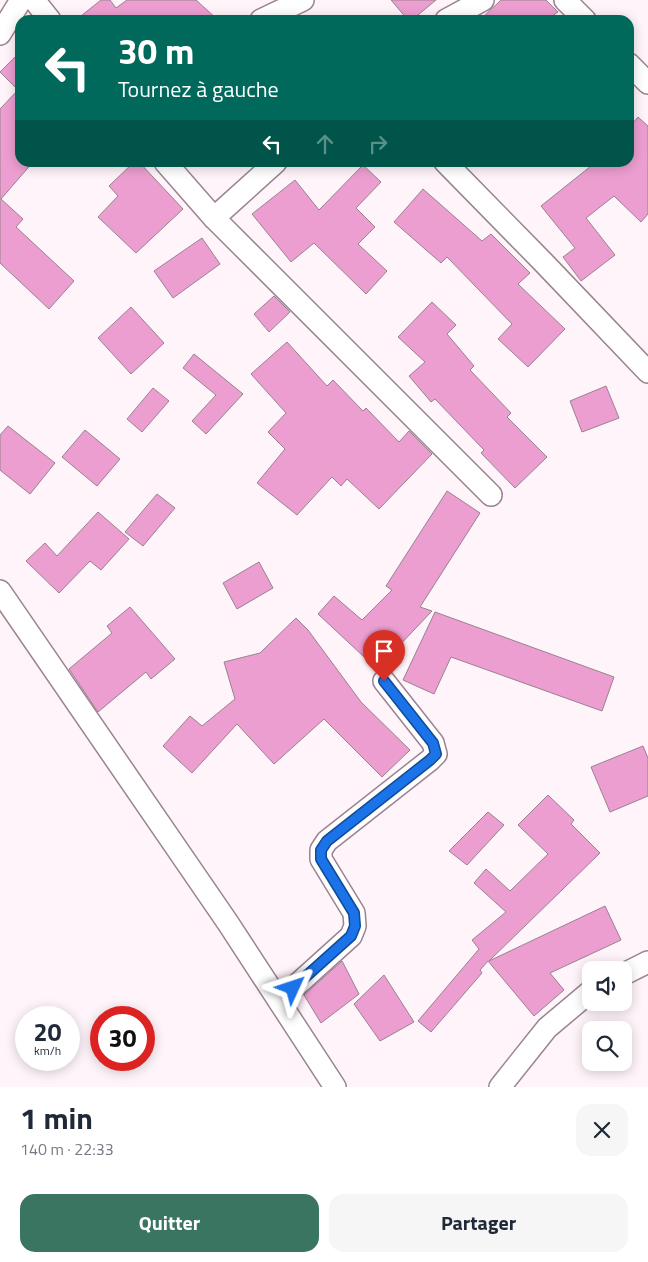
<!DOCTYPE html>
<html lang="fr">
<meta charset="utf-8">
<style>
:root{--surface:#fff;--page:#f6f6f7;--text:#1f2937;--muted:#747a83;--accent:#397560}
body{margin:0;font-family:"Titillium Web",sans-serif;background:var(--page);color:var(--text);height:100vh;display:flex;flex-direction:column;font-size:19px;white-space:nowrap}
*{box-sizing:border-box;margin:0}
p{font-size:16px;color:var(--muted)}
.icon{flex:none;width:28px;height:28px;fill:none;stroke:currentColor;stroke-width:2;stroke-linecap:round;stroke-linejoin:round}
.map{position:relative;height:1087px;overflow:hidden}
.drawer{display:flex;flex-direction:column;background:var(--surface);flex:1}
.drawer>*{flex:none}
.banner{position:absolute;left:15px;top:15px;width:619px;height:152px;border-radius:15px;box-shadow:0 2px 12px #0003;background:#00695c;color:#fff;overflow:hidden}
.fabs{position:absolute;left:582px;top:961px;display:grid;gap:10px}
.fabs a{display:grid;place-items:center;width:50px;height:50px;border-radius:10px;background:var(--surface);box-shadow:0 2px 12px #0003;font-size:25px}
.speed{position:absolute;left:15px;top:1006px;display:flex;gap:10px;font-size:25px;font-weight:700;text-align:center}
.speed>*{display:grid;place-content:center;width:65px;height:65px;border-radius:50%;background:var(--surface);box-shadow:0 2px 12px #0003;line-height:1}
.speed small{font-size:12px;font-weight:400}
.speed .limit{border:8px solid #d22;background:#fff;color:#111}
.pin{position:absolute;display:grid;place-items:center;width:42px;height:42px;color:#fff;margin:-51px -21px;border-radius:50% 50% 50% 0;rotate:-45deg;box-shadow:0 0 5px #0007}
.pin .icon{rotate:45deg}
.me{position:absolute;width:55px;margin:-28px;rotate:48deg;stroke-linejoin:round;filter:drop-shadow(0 0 4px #0008)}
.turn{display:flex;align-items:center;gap:18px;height:105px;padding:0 20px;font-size:22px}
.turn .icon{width:65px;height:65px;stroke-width:2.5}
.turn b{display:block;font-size:35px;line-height:42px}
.lanes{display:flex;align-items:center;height:48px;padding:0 20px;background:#0003;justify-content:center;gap:25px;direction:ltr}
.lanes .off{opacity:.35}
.round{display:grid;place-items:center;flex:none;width:52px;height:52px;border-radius:15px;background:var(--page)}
.summary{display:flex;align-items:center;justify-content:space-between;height:85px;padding:0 20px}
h1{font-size:30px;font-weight:700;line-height:38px}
.action{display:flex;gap:10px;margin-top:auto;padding:10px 20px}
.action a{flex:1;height:58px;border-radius:15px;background:var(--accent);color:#fff;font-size:20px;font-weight:700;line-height:58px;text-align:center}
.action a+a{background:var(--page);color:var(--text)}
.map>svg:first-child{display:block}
.building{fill:#ec9ed0;stroke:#998290}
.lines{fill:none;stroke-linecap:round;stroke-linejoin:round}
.street-casing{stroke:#9a8492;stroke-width:24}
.street{stroke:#fff;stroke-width:21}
.route-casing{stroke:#114b97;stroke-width:12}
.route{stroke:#1a73e8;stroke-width:9}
</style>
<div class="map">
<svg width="648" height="1087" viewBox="0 0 648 1087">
<rect width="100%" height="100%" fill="#fef4fa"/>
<!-- building -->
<g class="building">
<polygon points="101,0 110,0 116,8 127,0 196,0 218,20 76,20"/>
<polygon points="391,0 436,0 412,20 408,20"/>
<polygon points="501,0 546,0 558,12 546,20 480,20"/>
<polygon points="20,52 20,162 33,162 1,199 23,219 16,227 74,281 49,309 0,263 0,109 18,90 0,72"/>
<polygon points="638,117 648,126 648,214 641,222 614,196 586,218 615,255 581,281 563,257 575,248 541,206 596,162 629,162 629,128"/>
<polygon points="134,162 139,162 183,209 136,253 98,217 118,196 109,186"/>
<polygon points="363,165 381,182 356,208 375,227 358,244 387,271 366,294 314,243 291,262 252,214 295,180 319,210"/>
<polygon points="423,189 482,241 491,234 530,273 518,284 565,329 528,367 498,339 512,324 447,257 441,263 394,222"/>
<polygon points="202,238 220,264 173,298 154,271"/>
<polygon points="274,296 290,312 269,332 254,314"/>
<polygon points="432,302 456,325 447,334 474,366 470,370 511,413 507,417 547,457 515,488 481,453 484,450 435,399 431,402 409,376 425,362 398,337"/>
<polygon points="131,307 164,343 131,374 98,338"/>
<polygon points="287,342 327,386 333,380 363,411 366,408 399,442 409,431 432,454 379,509 347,479 341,486 332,477 297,515 257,483 285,449 268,432 286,413 251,374"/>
<polygon points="194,354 243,394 206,434 192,421 216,395 183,368"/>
<polygon points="606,386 619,418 582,432 570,401"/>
<polygon points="153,388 169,401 142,432 127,419"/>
<polygon points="8,426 55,463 30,494 0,470 0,435"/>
<polygon points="85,430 120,459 97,486 62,457"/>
<polygon points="447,491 480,513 420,607 432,611 377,669 318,614 334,596 362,620 392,590 386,586"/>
<polygon points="157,494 175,508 143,546 125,532"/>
<polygon points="98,512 129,539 101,570 90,561 59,593 26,561 45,543 57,556"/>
<polygon points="259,562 273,588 237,609 223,583"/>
<polygon points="130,607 175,659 151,679 146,672 98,712 69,669 112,633 107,626"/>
<polygon points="435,612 614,677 602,711 451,657 434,694 403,680"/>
<polygon points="296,618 308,630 361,702 410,750 382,777 324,719 274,764 237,724 192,773 163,746 190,716 202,726 235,699 224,662 260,653"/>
<polygon points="643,746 648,758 648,796 610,812 591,767"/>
<polygon points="548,795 574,820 571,824 600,853 489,961 605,906 621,940 550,973 564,990 534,1016 488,961 480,970 482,973 431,1032 418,1021 479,949 472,940 506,912 474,883 486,869 510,891 548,854 518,825"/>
<polygon points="488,812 504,825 467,865 449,851"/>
<polygon points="342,961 359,994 321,1023 304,995"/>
<polygon points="384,975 414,1022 380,1041 354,1004"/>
</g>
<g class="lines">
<defs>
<g id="street">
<polyline points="34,0 50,20"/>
<polyline points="565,0 585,20"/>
<polyline points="261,20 303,0"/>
<polyline points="446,20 483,0"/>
<polyline points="0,34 21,0"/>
<polyline points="629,64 648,83"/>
<polyline points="165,162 214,218 491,495"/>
<polyline points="445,162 544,263 648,372"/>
<polyline points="214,218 276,162"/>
<polyline points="0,591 228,923 335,1087"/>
<polyline points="624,974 648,962"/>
<polyline points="279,1001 351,936 355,926 354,913 321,859 321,850 327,841 430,760 436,754 433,743 384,681"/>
<polyline points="500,1087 547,1028 591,991"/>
</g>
</defs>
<!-- street casing -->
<use href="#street" class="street-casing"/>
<!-- street -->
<use href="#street" class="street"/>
</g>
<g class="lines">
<defs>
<polyline id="route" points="293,988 351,936 355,926 354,913 321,859 321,850 327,841 430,760 436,754 433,743 384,681"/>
</defs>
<!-- route casing -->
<use href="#route" class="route-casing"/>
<!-- route -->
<use href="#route" class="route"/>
</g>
</svg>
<div class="fabs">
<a><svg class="icon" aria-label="sound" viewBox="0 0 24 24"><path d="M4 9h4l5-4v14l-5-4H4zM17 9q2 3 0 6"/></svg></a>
<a><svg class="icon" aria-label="search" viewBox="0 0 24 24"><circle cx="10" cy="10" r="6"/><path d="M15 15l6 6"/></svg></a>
</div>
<div class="speed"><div>20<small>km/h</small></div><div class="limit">30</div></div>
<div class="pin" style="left:384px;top:681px;background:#d93025"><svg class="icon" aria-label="arrive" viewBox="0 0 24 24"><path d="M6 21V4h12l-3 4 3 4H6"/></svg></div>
<svg class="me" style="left:293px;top:988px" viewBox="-20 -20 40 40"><path d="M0-17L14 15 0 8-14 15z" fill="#1a73e8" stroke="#fff" stroke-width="4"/></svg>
<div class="banner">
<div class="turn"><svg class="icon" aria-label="left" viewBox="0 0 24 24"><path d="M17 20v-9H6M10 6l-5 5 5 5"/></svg><div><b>30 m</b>Tournez à gauche</div></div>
<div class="lanes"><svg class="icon" aria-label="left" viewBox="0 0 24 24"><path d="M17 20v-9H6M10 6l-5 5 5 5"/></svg><svg class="icon off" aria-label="ahead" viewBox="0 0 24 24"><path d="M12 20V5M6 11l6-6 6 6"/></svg><svg class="icon off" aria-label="right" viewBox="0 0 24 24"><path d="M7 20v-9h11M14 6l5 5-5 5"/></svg></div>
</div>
</div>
<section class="drawer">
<div class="summary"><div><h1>1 min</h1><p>140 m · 22:33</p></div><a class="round"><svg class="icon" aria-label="close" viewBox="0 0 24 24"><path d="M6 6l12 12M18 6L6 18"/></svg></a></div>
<div class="action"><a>Quitter</a><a>Partager</a></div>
</section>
